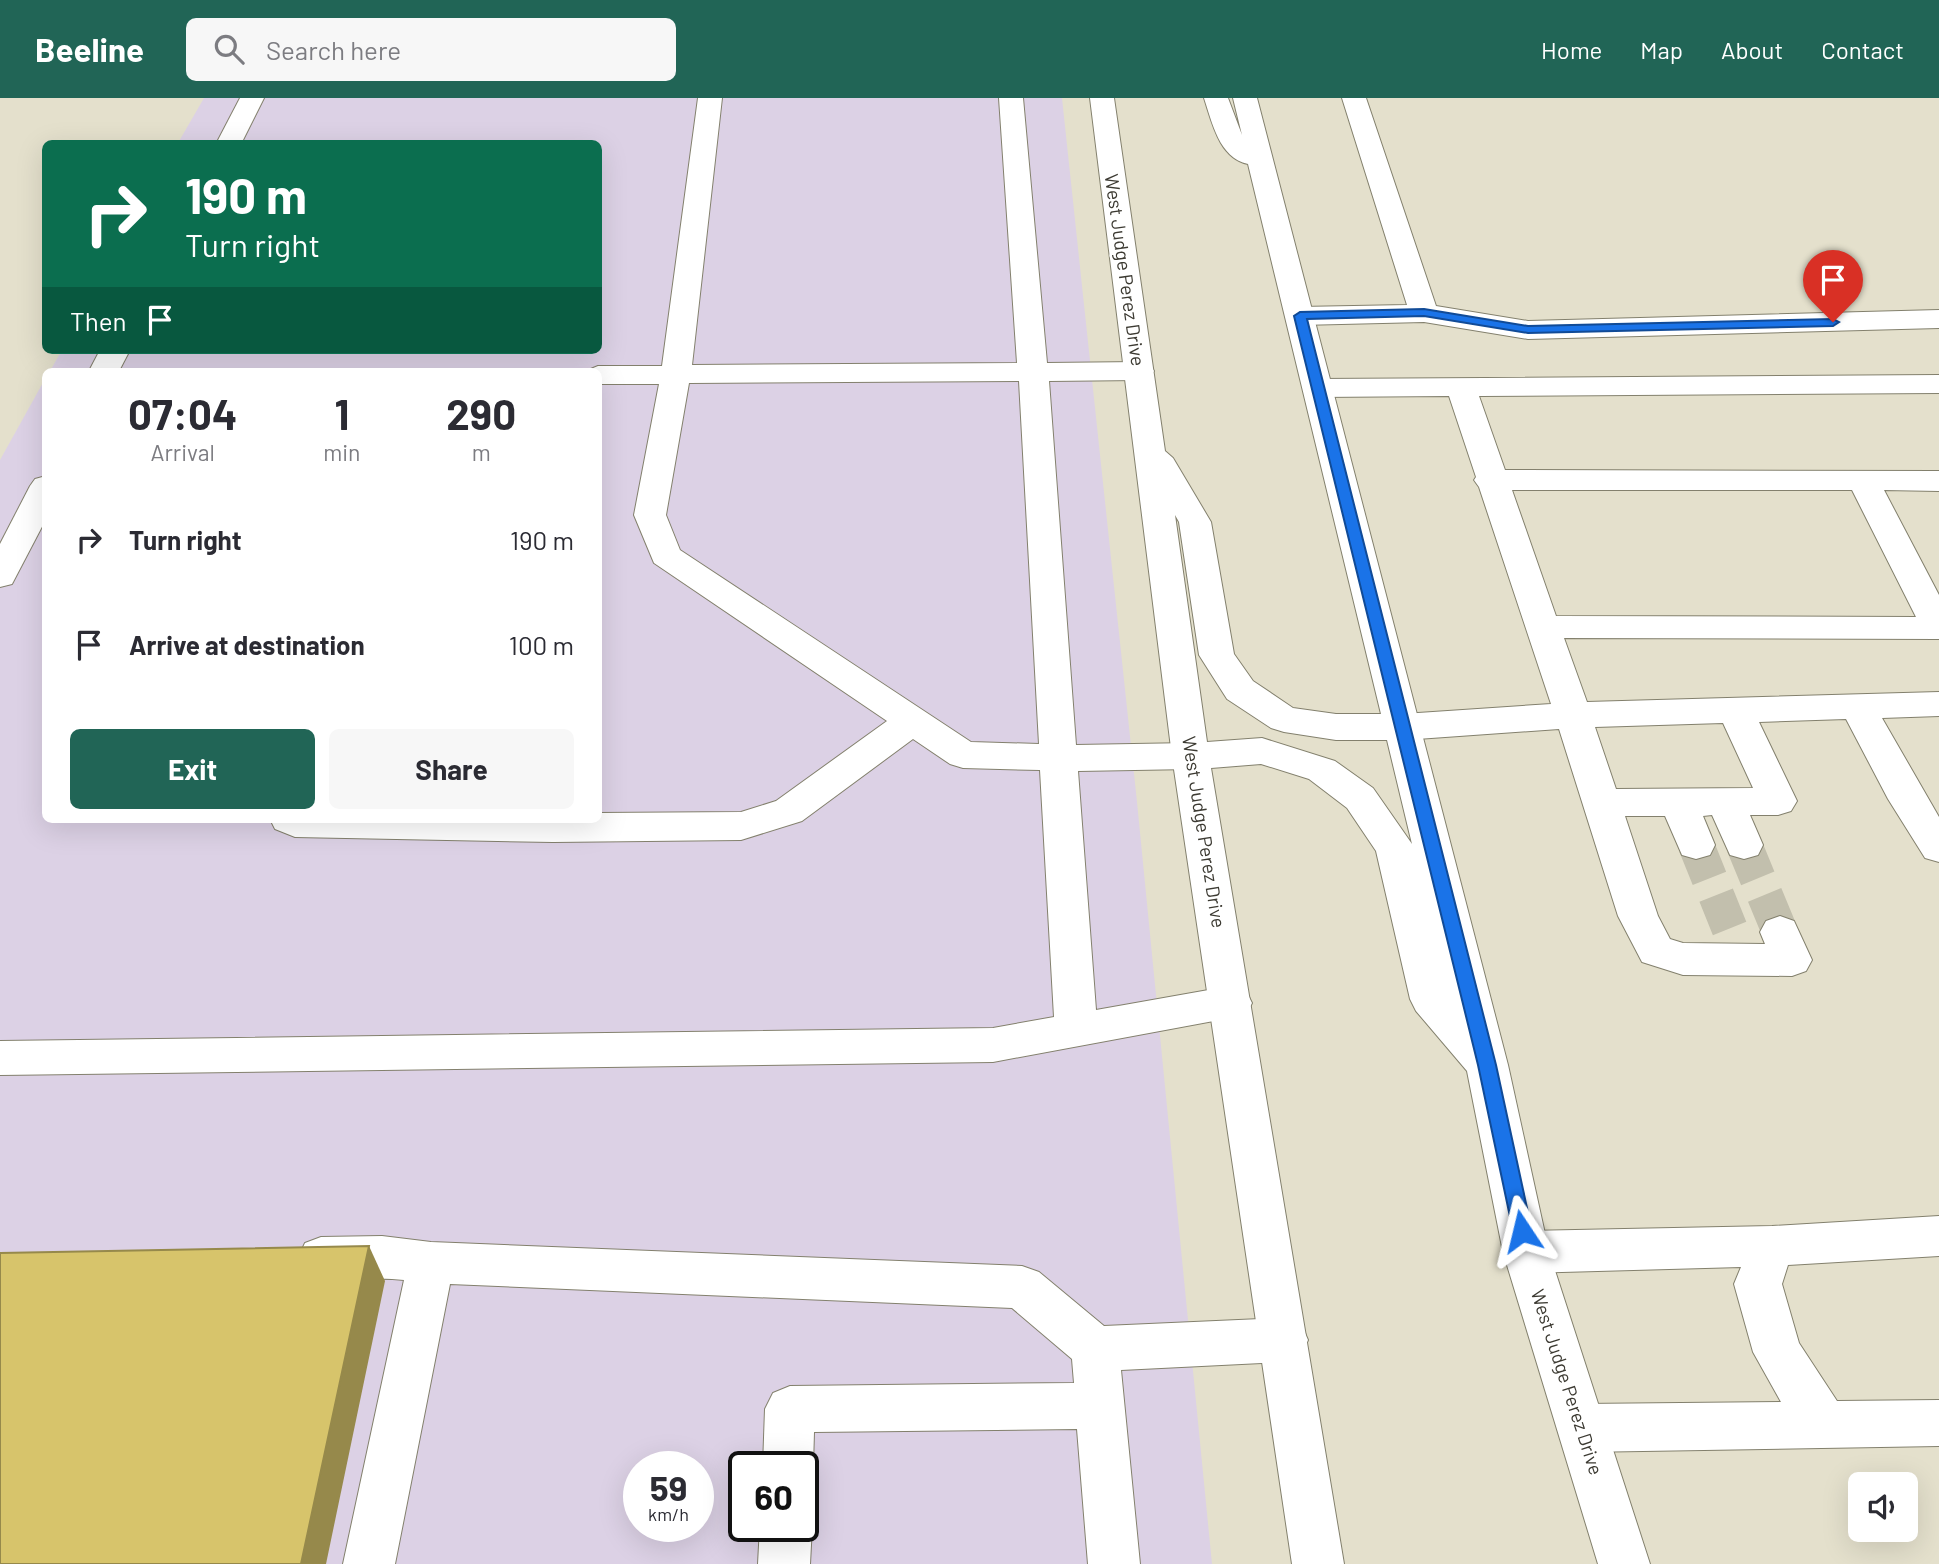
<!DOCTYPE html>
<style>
:root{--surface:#fff;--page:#f7f7f7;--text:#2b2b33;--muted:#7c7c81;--accent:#216556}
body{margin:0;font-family:Barlow,sans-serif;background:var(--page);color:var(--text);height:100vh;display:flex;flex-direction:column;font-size:26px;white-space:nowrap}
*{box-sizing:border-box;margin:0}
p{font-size:23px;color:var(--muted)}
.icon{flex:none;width:38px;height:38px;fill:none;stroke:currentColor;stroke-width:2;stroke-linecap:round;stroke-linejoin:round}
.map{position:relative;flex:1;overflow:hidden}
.panel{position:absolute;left:42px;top:270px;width:560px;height:455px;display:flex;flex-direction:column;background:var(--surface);border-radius:10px;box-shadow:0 7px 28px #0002}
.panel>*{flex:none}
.top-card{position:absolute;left:42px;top:42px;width:560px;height:214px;border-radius:10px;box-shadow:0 7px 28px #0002;background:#0b6e4f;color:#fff;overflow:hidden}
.buttons{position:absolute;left:1848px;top:1374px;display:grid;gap:14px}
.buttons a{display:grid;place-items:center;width:70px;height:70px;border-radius:10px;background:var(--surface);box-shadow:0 7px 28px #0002;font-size:35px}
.speed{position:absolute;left:623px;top:1353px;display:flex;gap:14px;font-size:35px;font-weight:700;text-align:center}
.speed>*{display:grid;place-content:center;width:91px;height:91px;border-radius:50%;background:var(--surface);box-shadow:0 7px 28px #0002;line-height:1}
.speed small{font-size:18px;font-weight:400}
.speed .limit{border:4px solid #111;border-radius:10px;background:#fff;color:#111}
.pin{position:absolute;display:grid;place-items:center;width:60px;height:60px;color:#fff;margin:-72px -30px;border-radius:50% 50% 50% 0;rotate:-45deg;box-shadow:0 0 7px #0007}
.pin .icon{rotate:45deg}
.me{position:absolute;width:77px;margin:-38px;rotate:350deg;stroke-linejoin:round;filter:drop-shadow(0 0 5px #0008)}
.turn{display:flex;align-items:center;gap:24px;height:147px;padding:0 28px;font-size:32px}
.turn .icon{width:91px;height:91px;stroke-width:2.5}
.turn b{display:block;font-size:49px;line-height:60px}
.then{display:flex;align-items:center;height:66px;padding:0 28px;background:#0003;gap:14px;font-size:26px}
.eta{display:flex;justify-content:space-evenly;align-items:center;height:119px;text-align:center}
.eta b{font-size:42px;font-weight:700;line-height:49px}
.cta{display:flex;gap:14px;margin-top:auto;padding:14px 28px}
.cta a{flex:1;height:80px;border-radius:10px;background:var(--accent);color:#fff;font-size:28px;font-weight:700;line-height:80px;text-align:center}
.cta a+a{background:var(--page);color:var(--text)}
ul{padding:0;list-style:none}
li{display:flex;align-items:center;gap:21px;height:105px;padding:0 28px}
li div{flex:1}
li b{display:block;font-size:26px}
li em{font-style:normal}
header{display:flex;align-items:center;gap:42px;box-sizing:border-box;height:98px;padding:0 35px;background:var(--accent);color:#fff}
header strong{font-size:33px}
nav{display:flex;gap:38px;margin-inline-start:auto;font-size:24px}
.search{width:490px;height:63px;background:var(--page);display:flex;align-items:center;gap:18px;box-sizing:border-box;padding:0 24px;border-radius:10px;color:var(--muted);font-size:26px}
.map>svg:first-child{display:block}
.commercial{fill:#dcd1e5;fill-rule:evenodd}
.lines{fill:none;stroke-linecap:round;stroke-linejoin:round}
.minor-tunnel{stroke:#c2bfad;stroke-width:36;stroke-dasharray:36 18;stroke-linecap:butt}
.minor-casing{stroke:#83806d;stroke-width:2}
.major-casing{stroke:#83806d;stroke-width:2}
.minor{fill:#fff;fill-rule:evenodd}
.major{fill:#fff;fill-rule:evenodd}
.shaded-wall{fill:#96894b}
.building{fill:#d7c46b;stroke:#96894b;stroke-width:2}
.route{fill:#1a73e8;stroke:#114b97;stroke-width:2}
.labels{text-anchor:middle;stroke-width:5;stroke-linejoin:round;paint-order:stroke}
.street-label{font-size:19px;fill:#3c3a32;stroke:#fff}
</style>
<header>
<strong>Beeline</strong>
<div class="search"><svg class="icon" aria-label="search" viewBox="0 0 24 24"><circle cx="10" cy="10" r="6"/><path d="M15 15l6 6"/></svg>Search here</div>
<nav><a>Home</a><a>Map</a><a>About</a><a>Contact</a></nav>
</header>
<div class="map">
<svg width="1939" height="1466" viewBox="0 0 1939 1466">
<rect width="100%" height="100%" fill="#e4e0cc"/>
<!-- commercial -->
<path class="commercial" d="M204,0H1062L1137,704L1212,1466H0V362L45,281L46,721H598V273H50L62,252H598V46L178,45ZM639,1368H698V1428H639ZM744,1368H803V1428H744Z"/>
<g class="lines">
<!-- minor-tunnel -->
<g class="minor-tunnel">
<polyline points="1696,747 1731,834"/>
<polyline points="1744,747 1780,834"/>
</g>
<defs>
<g id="minor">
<polygon points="240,0 264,0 241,46 216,46"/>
<path d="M698,0H722L692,267L1017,265L999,0H1023L1047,265L1139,264L1150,267L1154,273L1150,279L1139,282L1049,283L1076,647L1191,645L1204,649L1210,658L1204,667L1191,671L1078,673L1096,912L1231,888L1246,893L1252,905L1246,917L993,964L0,977V943L993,930L1054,919L1040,672L963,670L950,666L913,641L802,723L741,742L553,744L295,739L275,731L270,721H598V715L741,714L776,703L887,623L654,465L634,417L659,286H598V273H586L598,268H662ZM1019,283L1039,646L971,644L680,452L666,417L689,285Z"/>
<polygon points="1342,0 1366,0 1436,208 1528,223 1939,212 1939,230 1528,241 1424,224 1300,227 1290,224 1286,218 1290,212 1300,209 1407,207"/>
<polygon points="100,252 130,252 119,273 89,273"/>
<path d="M1939,277V295L1479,298L1505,372L1939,373V393L1884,392L1939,497V541L1564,540L1587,604L1939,594V618L1882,620L1939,719V764L1925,760L1888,701L1846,621L1759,624L1797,703L1791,713L1778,717H1750L1763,747L1758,757L1744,761L1730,757L1712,717L1703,718L1715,747L1710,757L1696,761L1682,757L1665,718H1625L1658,818L1670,841L1683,845L1765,846L1760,834L1766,823L1780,818L1794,823L1812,862L1806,873L1792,878L1683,877L1642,864L1618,818L1559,631L1403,642L1390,638L1385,629L1390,620L1403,616L1551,606L1479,389L1474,382L1476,379L1449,298L1318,299L1307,296L1303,290L1307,284L1318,281ZM1512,392H1852L1916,519L1556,518ZM1723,625L1753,690L1616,691L1595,629Z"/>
<polygon points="46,378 46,421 12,486 0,489 0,446 30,388 35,381"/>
<polygon points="1939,1118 1939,1158 1788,1167 1782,1186 1799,1245 1837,1303 1939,1302 1939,1348 1582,1354 1564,1347 1557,1330 1564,1313 1582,1306 1781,1304 1753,1254 1734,1186 1741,1169 1526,1175 1510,1169 1503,1154 1510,1139 1526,1133 1772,1128"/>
<path d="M382,1138L431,1144L1022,1168L1039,1174L1104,1228L1284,1220L1301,1226L1308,1242L1301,1258L1284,1264L1121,1272L1140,1466H1088L1077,1331L814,1334L813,1368L806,1385L803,1386V1368H763L765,1311L773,1295L790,1288L1074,1285L1072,1261L1012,1210L450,1186L395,1466H343L404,1182C371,1178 336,1186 305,1175L298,1160L305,1145L321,1139Z"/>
<polygon points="803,1410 812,1428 810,1466 758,1466 760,1428 803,1428"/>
</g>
<path id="major" d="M1090,0H1114L1165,353L1173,360L1211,424L1234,556L1253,583L1293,610L1336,616H1381L1248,66C1219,60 1212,24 1204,0H1228L1242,37L1233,0H1257L1508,967L1549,1154L1650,1466H1598L1503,1154L1467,973L1416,913L1410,901L1376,753L1347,710L1309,681L1261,666L1211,670L1344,1466H1292L1172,658ZM1175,417L1179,424L1199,557L1227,601L1271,630L1284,634L1336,642H1387L1412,746L1373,690L1335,663L1262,640L1207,644Z"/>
</defs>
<!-- minor casing -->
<use href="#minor" class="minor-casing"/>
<!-- major casing -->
<use href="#major" class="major-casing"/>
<!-- minor -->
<use href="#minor" class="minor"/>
<!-- major -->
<use href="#major" class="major"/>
</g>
<!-- shaded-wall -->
<polygon class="shaded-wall" points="369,1148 385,1183 326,1466 301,1466"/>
<!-- building -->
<polygon class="building" points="369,1148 301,1466 0,1466 0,1155"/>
<!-- route -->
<polygon class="route" points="1424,211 1528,228 1833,221 1839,224 1833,228 1528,235 1424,218 1307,221 1496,967 1532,1133 1529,1139 1522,1141 1515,1139 1513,1133 1478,967 1294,218 1300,214"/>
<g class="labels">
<!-- street labels -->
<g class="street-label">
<text transform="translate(1125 172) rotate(82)" y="7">West Judge Perez Drive</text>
<text transform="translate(1204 734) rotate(81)" y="7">West Judge Perez Drive</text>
<text transform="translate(1567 1284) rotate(72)" y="7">West Judge Perez Drive</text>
</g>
</g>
</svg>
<div class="buttons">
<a><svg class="icon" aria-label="sound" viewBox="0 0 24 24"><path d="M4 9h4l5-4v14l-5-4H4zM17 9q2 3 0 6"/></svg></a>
</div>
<div class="speed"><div>59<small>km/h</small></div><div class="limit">60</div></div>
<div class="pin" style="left:1833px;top:224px;background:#d93025"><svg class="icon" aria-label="arrive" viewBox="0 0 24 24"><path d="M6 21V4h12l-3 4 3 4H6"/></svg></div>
<svg class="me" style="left:1522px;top:1133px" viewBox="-20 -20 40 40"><path d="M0-17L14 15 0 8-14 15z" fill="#1a73e8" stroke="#fff" stroke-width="4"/></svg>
<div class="top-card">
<div class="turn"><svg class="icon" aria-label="right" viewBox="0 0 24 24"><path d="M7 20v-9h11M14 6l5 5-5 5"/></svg><div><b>190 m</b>Turn right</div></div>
<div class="then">Then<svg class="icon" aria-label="arrive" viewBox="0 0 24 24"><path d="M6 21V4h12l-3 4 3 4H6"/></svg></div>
</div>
<section class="panel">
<div class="eta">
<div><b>07:04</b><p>Arrival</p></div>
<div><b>1</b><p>min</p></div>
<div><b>290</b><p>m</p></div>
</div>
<ul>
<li><svg class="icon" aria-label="right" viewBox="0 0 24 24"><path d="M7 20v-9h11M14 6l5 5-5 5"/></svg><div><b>Turn right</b></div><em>190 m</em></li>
<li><svg class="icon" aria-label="arrive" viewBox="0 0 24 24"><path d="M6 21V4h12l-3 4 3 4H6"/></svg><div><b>Arrive at destination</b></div><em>100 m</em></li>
</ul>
<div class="cta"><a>Exit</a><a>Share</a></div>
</section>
</div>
